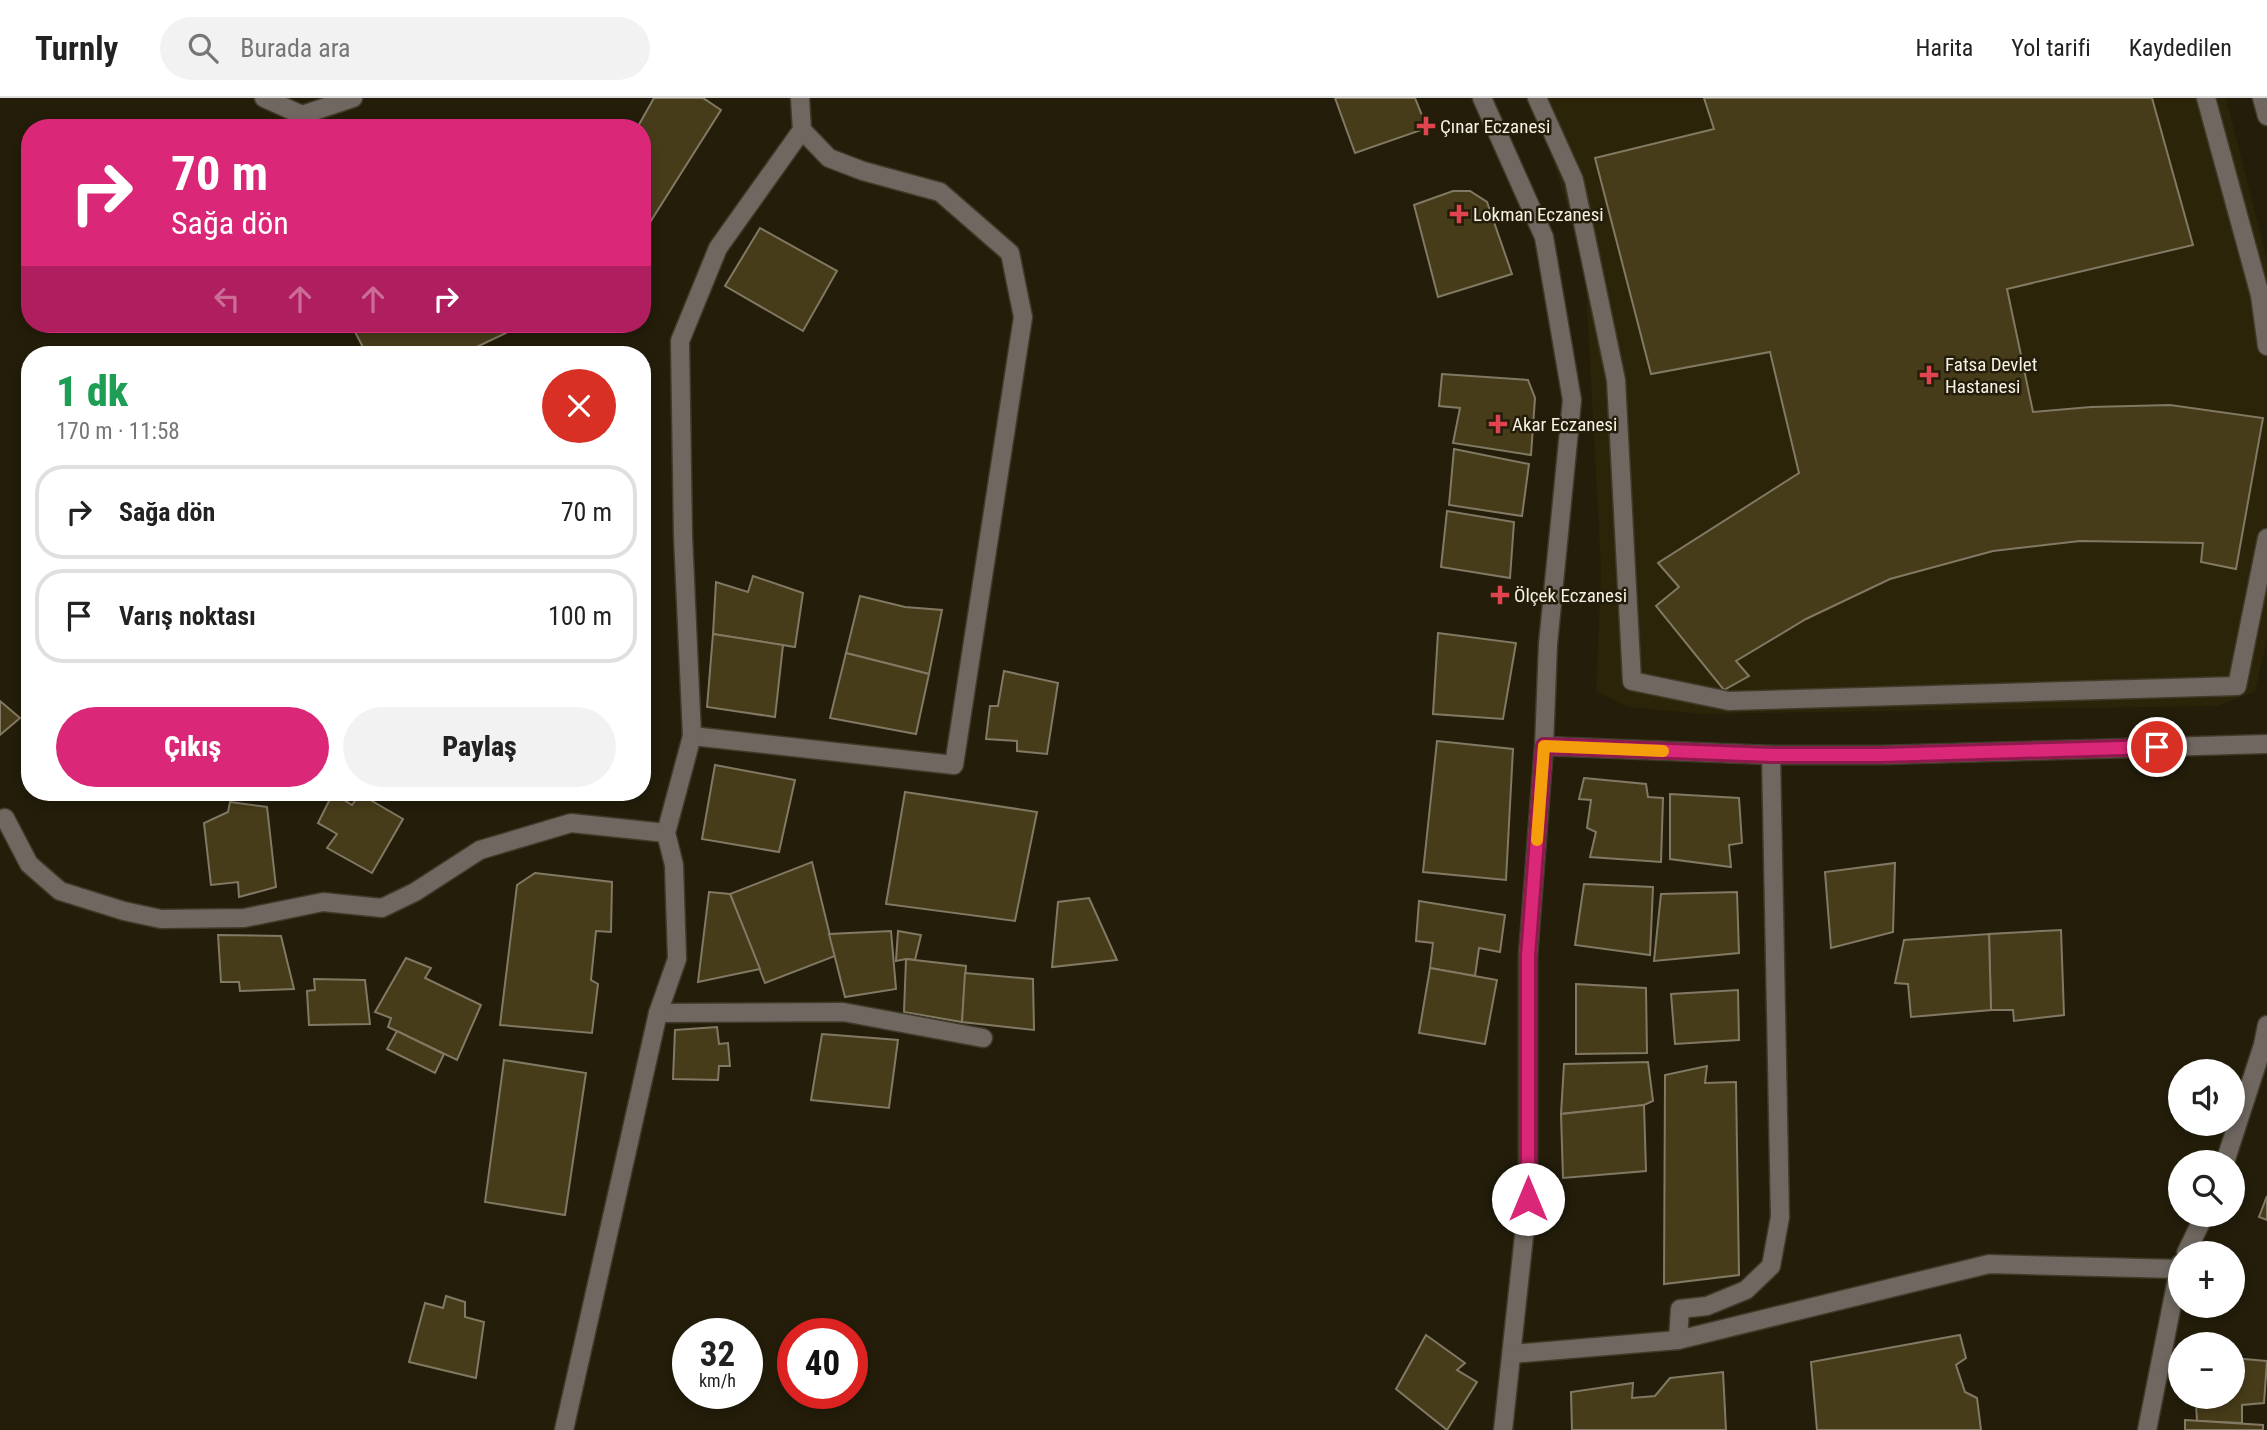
<!DOCTYPE html>
<html lang="tr">
<meta charset="utf-8">
<style>
:root{--surface:#fff;--page:#f2f2f2;--text:#222;--muted:#767676;--line:#e0e0e0;--accent:#db2777}
body{margin:0;font-family:"Roboto Condensed",sans-serif;background:var(--page);color:var(--text);height:100vh;display:flex;flex-direction:column;font-size:26px;white-space:nowrap}
*{box-sizing:border-box;margin:0}
p{font-size:23px;color:var(--muted)}
.icon{flex:none;width:38px;height:38px;fill:none;stroke:currentColor;stroke-width:2;stroke-linecap:round;stroke-linejoin:round}
.map{position:relative;flex:1;overflow:hidden}
.side{position:absolute;left:21px;top:248px;width:630px;height:455px;display:flex;flex-direction:column;background:var(--surface);border-radius:28px;box-shadow:0 4px 10px #0003}
.side>*{flex:none}
.banner{position:absolute;left:21px;top:21px;width:630px;height:214px;border-radius:28px;box-shadow:0 4px 10px #0003;background:#db2777;color:#fff;overflow:hidden}
.fabs{position:absolute;left:2168px;top:961px;display:grid;gap:14px}
.fabs a{display:grid;place-items:center;width:77px;height:77px;border-radius:50%;background:var(--surface);box-shadow:0 4px 10px #0003;font-size:35px}
.speed{position:absolute;left:672px;top:1220px;display:flex;gap:14px;font-size:35px;font-weight:700;text-align:center}
.speed>*{display:grid;place-content:center;width:91px;height:91px;border-radius:50%;background:var(--surface);box-shadow:0 4px 10px #0003;line-height:1}
.speed small{font-size:18px;font-weight:400}
.speed .limit{border:10px solid #d22;background:#fff;color:#111}
.pin{position:absolute;display:grid;place-items:center;width:60px;height:60px;color:#fff;margin:-30px;border:4px solid #fff;border-radius:50%;box-shadow:0 2px 7px #0007}
.me{position:absolute;width:77px;margin:-38px;rotate:0deg;stroke-linejoin:round;filter:drop-shadow(0 0 5px #0008)}
.turn{display:flex;align-items:center;gap:24px;height:147px;padding:0 35px;font-size:32px}
.turn .icon{width:91px;height:91px;stroke-width:2.5}
.turn b{display:block;font-size:49px;line-height:60px}
.lanes{display:flex;align-items:center;height:66px;padding:0 35px;background:#0003;justify-content:center;gap:35px;direction:ltr}
.lanes .off{opacity:.35}
.round{display:grid;place-items:center;flex:none;width:74px;height:74px;border-radius:37px;background:var(--page)}
.head{display:flex;align-items:center;justify-content:space-between;height:119px;padding:0 35px}
h1{font-size:42px;font-weight:800;line-height:52px;color:#1e9e55}
.button{display:flex;gap:14px;margin-top:auto;padding:14px 35px}
.button a{flex:1;height:80px;border-radius:42px;background:var(--accent);color:#fff;font-size:28px;font-weight:800;line-height:80px;text-align:center}
.button a+a{background:var(--page);color:var(--text)}
ul{padding:0;list-style:none}
li{display:flex;align-items:center;gap:21px;height:94px;margin:0 14px 10px;padding:0 21px;border:4px solid var(--line);border-radius:28px}
li div{flex:1}
li b{display:block;font-size:26px}
li em{font-style:normal}
header{display:flex;align-items:center;gap:42px;box-sizing:border-box;height:98px;padding:0 35px;background:var(--surface);border-bottom:2px solid var(--line)}
header strong{font-size:33px}
nav{display:flex;gap:38px;margin-inline-start:auto;font-size:24px}
.search{width:490px;height:63px;background:var(--page);display:flex;align-items:center;gap:18px;box-sizing:border-box;padding:0 24px;border-radius:38px;color:var(--muted);font-size:26px}
.map>svg:first-child{display:block}
.built{fill:#2c2409}
.building{fill:#473c1a;stroke:#817963;stroke-width:2}
.lines{fill:none;stroke-linecap:round;stroke-linejoin:round}
.minor-casing{stroke:#403b29;stroke-width:21}
.minor{stroke:#6f6760;stroke-width:18}
.route-casing{stroke:#8e194d;stroke-width:18}
.route{stroke:#db2777;stroke-width:12}
.slow{stroke:#f59e0b;stroke-width:12}
.health-dot{fill:#e0444e;stroke:#231d0a;stroke-width:2.5}
.labels{text-anchor:middle;stroke-width:5;stroke-linejoin:round;paint-order:stroke}
.poi-label{font-size:19px;fill:#f5f1e5;stroke:#231d0a;text-anchor:start}
</style>
<header>
<strong>Turnly</strong>
<div class="search"><svg class="icon" aria-label="search" viewBox="0 0 24 24"><circle cx="10" cy="10" r="6"/><path d="M15 15l6 6"/></svg>Burada ara</div>
<nav><a>Harita</a><a>Yol tarifi</a><a>Kaydedilen</a></nav>
</header>
<div class="map">
<svg width="2267" height="1332" viewBox="0 0 2267 1332">
<rect width="100%" height="100%" fill="#231d0a"/>
<!-- built -->
<polygon class="built" points="1526,0 2226,0 2267,162 2267,542 2255,594 2217,608 1701,616 1628,609 1596,593 1601,472 1585,171 1549,48"/>
<!-- building -->
<g class="building">
<polygon points="654,0 703,0 721,12 642,137 642,30 637,30"/>
<polygon points="1335,0 1415,0 1427,30 1355,55"/>
<polygon points="1704,0 2152,0 2193,147 2007,191 2033,314 2091,309 2170,307 2263,320 2236,471 2201,464 2203,445 2080,443 1993,453 1890,481 1806,521 1736,563 1749,578 1724,592 1656,508 1679,489 1658,465 1799,375 1770,254 1651,276 1595,60 1714,31"/>
<polygon points="1453,93 1470,93 1487,104 1512,176 1438,199 1414,107"/>
<polygon points="760,130 837,173 803,233 725,188"/>
<polygon points="365,226 503,226 506,235 460,257 367,257 354,232"/>
<polygon points="1442,276 1528,282 1535,300 1531,357 1453,345 1460,310 1439,308"/>
<polygon points="1454,351 1529,366 1522,418 1449,407"/>
<polygon points="1447,413 1514,424 1510,480 1441,469"/>
<polygon points="753,478 803,495 795,549 713,536 716,484 748,494"/>
<polygon points="860,498 905,509 942,512 929,576 846,555"/>
<polygon points="1438,535 1516,545 1503,621 1433,616"/>
<polygon points="713,536 783,547 775,619 707,609"/>
<polygon points="846,555 929,576 916,636 830,620"/>
<polygon points="1004,573 1058,585 1047,656 1017,653 1017,643 986,641 990,608 998,608"/>
<polygon points="0,603 20,620 0,637"/>
<polygon points="1437,643 1513,651 1506,782 1423,774"/>
<polygon points="715,667 795,682 779,754 702,741"/>
<polygon points="1584,680 1646,686 1648,699 1663,700 1661,764 1590,759 1596,734 1587,730 1591,702 1579,701"/>
<polygon points="905,694 1037,714 1015,823 886,806"/>
<polygon points="333,695 352,707 360,696 403,721 372,775 327,750 337,736 318,725"/>
<polygon points="1670,696 1739,700 1742,745 1729,747 1731,769 1670,761"/>
<polygon points="230,704 267,709 276,789 239,799 238,784 211,787 204,725 228,714"/>
<polygon points="812,764 835,858 765,885 730,796"/>
<polygon points="1895,765 1893,834 1831,850 1825,774"/>
<polygon points="535,775 612,784 611,834 596,833 591,882 598,886 592,935 500,927 517,787"/>
<polygon points="1584,786 1653,789 1650,857 1575,847"/>
<polygon points="709,794 730,796 760,871 698,884"/>
<polygon points="1737,794 1739,855 1654,863 1661,796"/>
<polygon points="1089,800 1117,862 1052,869 1058,804"/>
<polygon points="1419,803 1505,817 1500,854 1479,850 1475,878 1430,870 1433,845 1416,843"/>
<polygon points="2061,832 2064,917 2014,923 2013,912 1991,912 1989,836"/>
<polygon points="891,833 896,891 845,899 829,836"/>
<polygon points="898,833 921,837 915,862 906,861 896,863"/>
<polygon points="1989,836 1991,912 1911,919 1908,886 1895,885 1904,842"/>
<polygon points="218,837 281,838 294,891 240,893 239,884 221,884"/>
<polygon points="406,860 431,870 425,880 481,907 457,962 388,929 391,920 375,914"/>
<polygon points="906,861 966,868 962,924 904,914"/>
<polygon points="1430,870 1497,882 1485,946 1419,935"/>
<polygon points="965,875 1033,881 1034,932 962,924"/>
<polygon points="314,881 365,882 370,926 309,927 307,893 315,892"/>
<polygon points="1576,886 1646,890 1647,955 1576,956"/>
<polygon points="1738,892 1739,942 1675,946 1671,896"/>
<polygon points="717,929 719,946 728,945 730,968 719,968 718,982 673,981 675,932"/>
<polygon points="397,933 444,956 435,975 387,951"/>
<polygon points="822,936 898,942 889,1010 811,1002"/>
<polygon points="504,962 586,975 565,1117 485,1104"/>
<polygon points="1648,964 1653,1003 1644,1007 1561,1016 1564,966"/>
<polygon points="1707,968 1705,985 1736,984 1739,1177 1664,1186 1665,977"/>
<polygon points="1644,1007 1646,1073 1563,1080 1561,1016"/>
<polygon points="2267,1098 2267,1122 2259,1119"/>
<polygon points="446,1198 465,1204 465,1219 484,1224 476,1280 409,1264 425,1205 443,1210"/>
<polygon points="1426,1237 1465,1265 1457,1272 1477,1284 1447,1332 1396,1291"/>
<polygon points="1960,1237 1966,1260 1956,1267 1965,1294 1977,1300 1981,1332 1817,1332 1811,1264"/>
<polygon points="2233,1260 2267,1263 2264,1305 2242,1307 2242,1325 2197,1323 2196,1306 2189,1304 2190,1298 2233,1298"/>
<polygon points="1723,1274 1726,1332 1572,1332 1571,1294 1633,1285 1632,1300 1655,1298 1670,1280"/>
<polygon points="2185,1322 2263,1327 2263,1332 2185,1332"/>
</g>
<g class="lines">
<defs>
<g id="minor">
<polyline points="264,0 302,17 353,0"/>
<polyline points="1482,0 1544,139 1572,302 1548,546 1544,648 1528,858 1528,1101 1503,1332"/>
<polyline points="1537,0 1574,82 1616,282 1632,583 1729,603 2237,588 2267,440"/>
<polyline points="2206,0 2260,197 2267,248"/>
<polyline points="2262,0 2267,18"/>
<polyline points="692,638 954,667 1023,219 1010,155 940,94 863,73 829,60 802,32"/>
<polyline points="1544,648 1771,657 1881,657 2267,646"/>
<polyline points="5,720 29,766 60,793 124,813 161,821 244,820 323,804 382,810 415,794 480,752 571,725 666,735"/>
<polyline points="658,915 843,914 983,940"/>
<polyline points="2225,1064 2263,947 2267,927"/>
<polyline points="2186,1155 2205,1116"/>
<polyline points="1678,1242 1680,1211 1707,1208 1746,1192 1771,1168 1780,1119 1771,657"/>
<polyline points="1512,1256 1678,1242 1989,1166 2178,1171"/>
<polyline points="564,1332 658,915 677,861 674,767 666,735 692,638 683,438 680,243 718,150 802,32 800,0"/>
<polyline points="2147,1332 2180,1166"/>
</g>
</defs>
<!-- minor casing -->
<use href="#minor" class="minor-casing"/>
<!-- minor -->
<use href="#minor" class="minor"/>
</g>
<g class="lines">
<defs>
<polyline id="route" points="1528,1101 1528,858 1544,648 1771,657 1881,657 2157,649"/>
</defs>
<!-- route casing -->
<use href="#route" class="route-casing"/>
<!-- route -->
<use href="#route" class="route"/>
<!-- slow -->
<polyline class="slow" points="1537,742 1544,648 1663,653"/>
</g>
<!-- markers -->
<g class="health-dot">
<path d="M1422.5 17.5h7v7h7v7h-7v7h-7v-7h-7v-7h7z"/>
<path d="M1455.5 105.5h7v7h7v7h-7v7h-7v-7h-7v-7h7z"/>
<path d="M1925.5 266.5h7v7h7v7h-7v7h-7v-7h-7v-7h7z"/>
<path d="M1494.5 315.5h7v7h7v7h-7v7h-7v-7h-7v-7h7z"/>
<path d="M1496.5 486.5h7v7h7v7h-7v7h-7v-7h-7v-7h7z"/>
</g>
<g class="labels">
<!-- poi labels -->
<g class="poi-label">
<text x="1440" y="35">Çınar Eczanesi</text>
<text x="1473" y="123">Lokman Eczanesi</text>
<text x="1945" y="273">Fatsa Devlet<tspan x="1945" dy="22">Hastanesi</tspan></text>
<text x="1512" y="333">Akar Eczanesi</text>
<text x="1514" y="504">Ölçek Eczanesi</text>
</g>
</g>
</svg>
<div class="fabs">
<a><svg class="icon" aria-label="sound" viewBox="0 0 24 24"><path d="M4 9h4l5-4v14l-5-4H4zM17 9q2 3 0 6"/></svg></a>
<a><svg class="icon" aria-label="search" viewBox="0 0 24 24"><circle cx="10" cy="10" r="6"/><path d="M15 15l6 6"/></svg></a>
<a>+</a>
<a>−</a>
</div>
<div class="speed"><div>32<small>km/h</small></div><div class="limit">40</div></div>
<div class="pin" style="left:2157px;top:649px;background:#d93025"><svg class="icon" aria-label="arrive" viewBox="0 0 24 24"><path d="M6 21V4h12l-3 4 3 4H6"/></svg></div>
<svg class="me" style="left:1528px;top:1101px" viewBox="-20 -20 40 40"><circle r="19" fill="#fff"/><path d="M0-13L10 11 0 6-10 11z" fill="#db2777"/></svg>
<div class="banner">
<div class="turn"><svg class="icon" aria-label="right" viewBox="0 0 24 24"><path d="M7 20v-9h11M14 6l5 5-5 5"/></svg><div><b>70 m</b>Sağa dön</div></div>
<div class="lanes"><svg class="icon off" aria-label="left" viewBox="0 0 24 24"><path d="M17 20v-9H6M10 6l-5 5 5 5"/></svg><svg class="icon off" aria-label="ahead" viewBox="0 0 24 24"><path d="M12 20V5M6 11l6-6 6 6"/></svg><svg class="icon off" aria-label="ahead" viewBox="0 0 24 24"><path d="M12 20V5M6 11l6-6 6 6"/></svg><svg class="icon" aria-label="right" viewBox="0 0 24 24"><path d="M7 20v-9h11M14 6l5 5-5 5"/></svg></div>
</div>
<section class="side">
<div class="head"><div><h1>1 dk</h1><p>170 m · 11:58</p></div><a class="round" style="background:#d93025;color:#fff"><svg class="icon" aria-label="close" viewBox="0 0 24 24"><path d="M6 6l12 12M18 6L6 18"/></svg></a></div>
<ul>
<li><svg class="icon" aria-label="right" viewBox="0 0 24 24"><path d="M7 20v-9h11M14 6l5 5-5 5"/></svg><div><b>Sağa dön</b></div><em>70 m</em></li>
<li><svg class="icon" aria-label="arrive" viewBox="0 0 24 24"><path d="M6 21V4h12l-3 4 3 4H6"/></svg><div><b>Varış noktası</b></div><em>100 m</em></li>
</ul>
<div class="button"><a>Çıkış</a><a>Paylaş</a></div>
</section>
</div>
